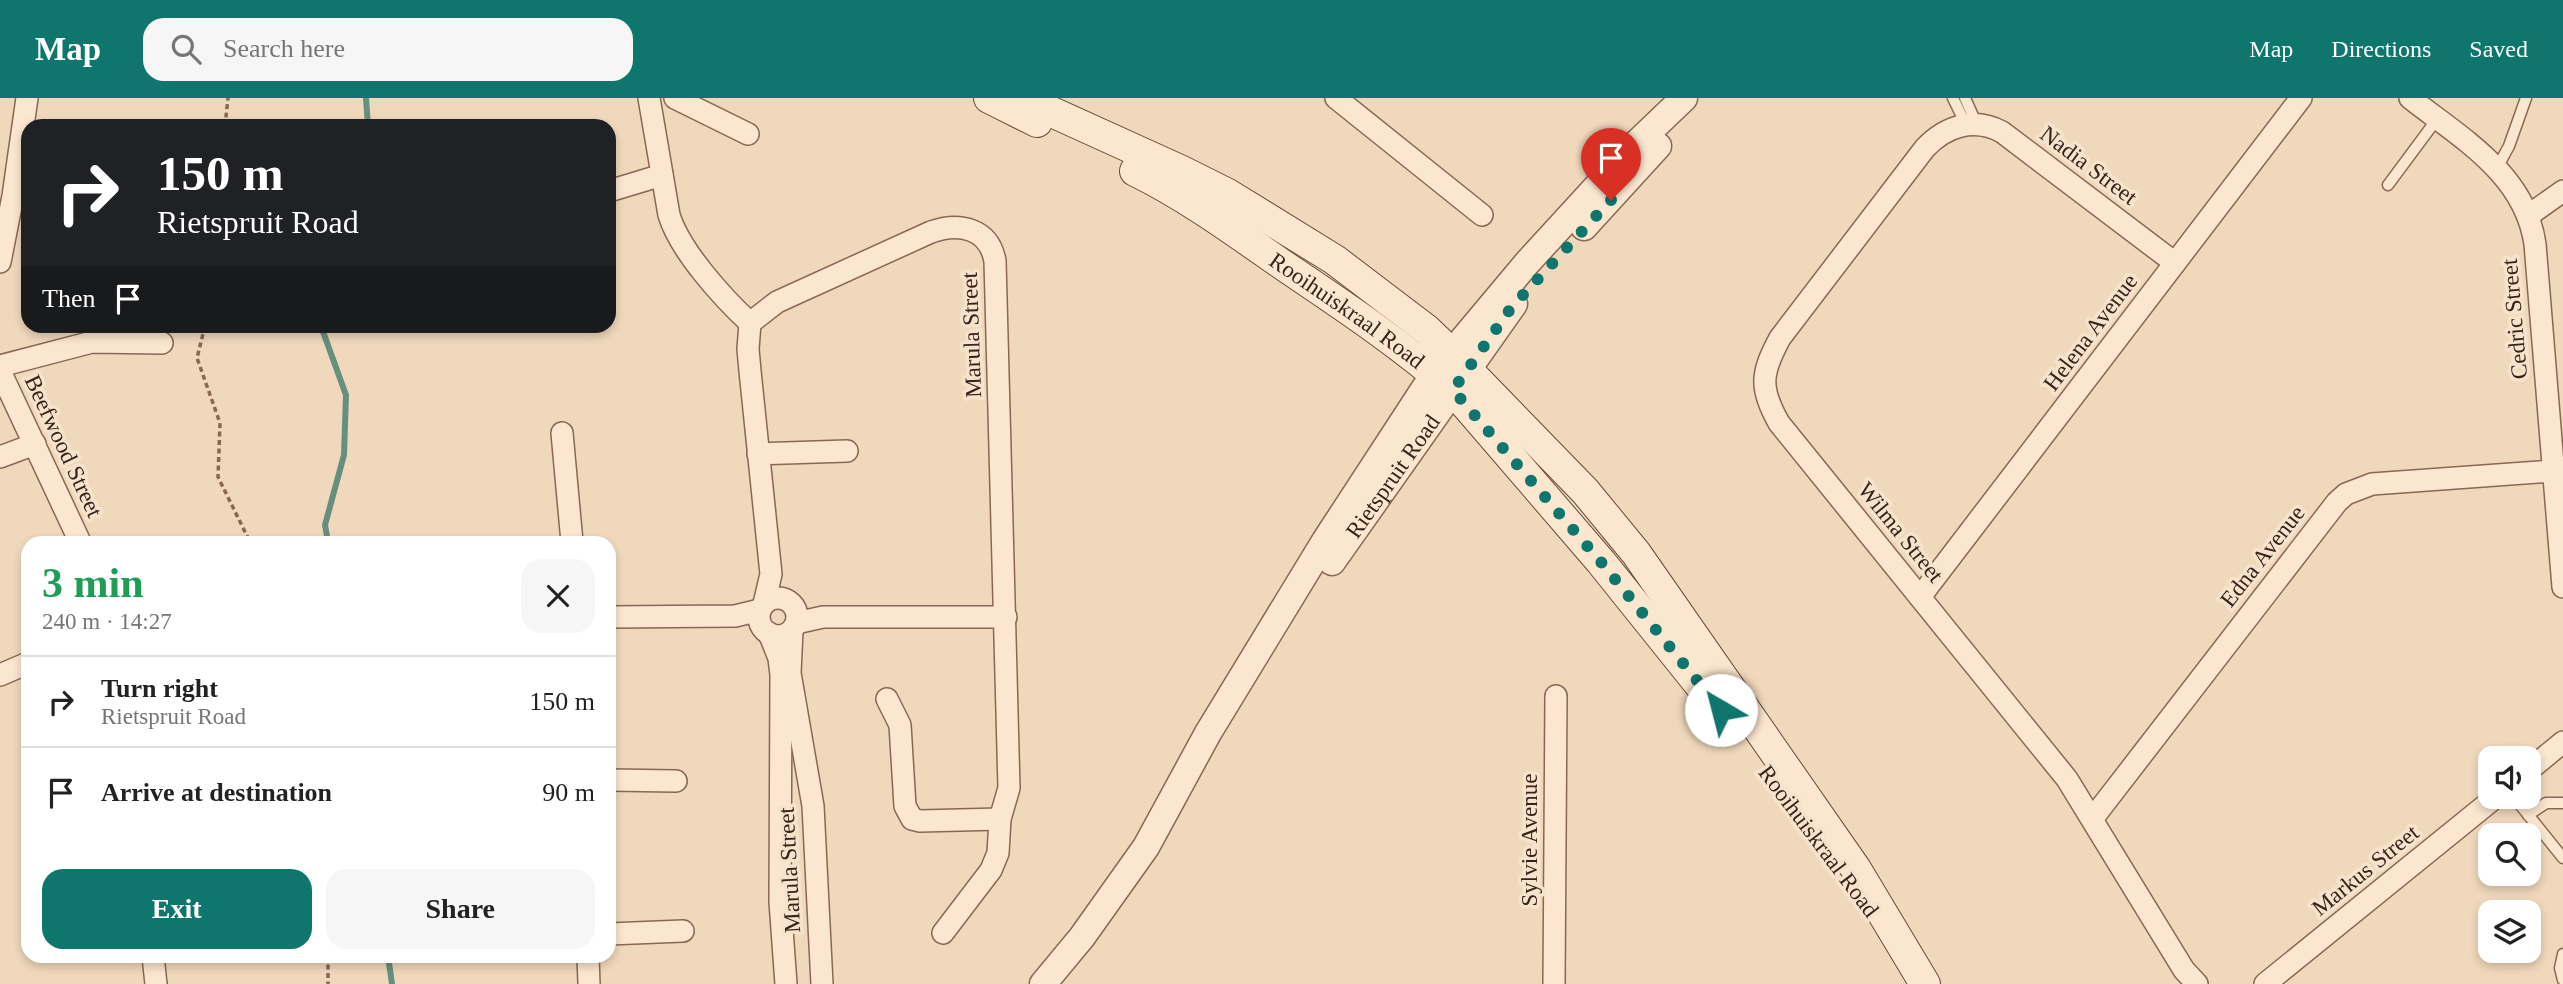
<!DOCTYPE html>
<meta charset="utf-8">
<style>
:root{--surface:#fff;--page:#f6f6f6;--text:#222;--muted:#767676;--line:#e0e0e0;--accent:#0f766e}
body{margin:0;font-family:"Times New Roman",serif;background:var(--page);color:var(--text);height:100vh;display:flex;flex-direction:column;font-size:26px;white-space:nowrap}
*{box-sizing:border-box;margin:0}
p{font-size:23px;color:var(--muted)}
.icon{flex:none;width:38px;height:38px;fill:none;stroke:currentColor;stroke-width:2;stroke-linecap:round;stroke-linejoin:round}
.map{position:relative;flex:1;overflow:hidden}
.sheet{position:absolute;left:21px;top:438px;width:595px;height:427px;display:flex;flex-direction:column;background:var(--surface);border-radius:21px;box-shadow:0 4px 10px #0003}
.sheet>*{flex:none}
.banner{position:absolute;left:21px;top:21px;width:595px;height:214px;border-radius:21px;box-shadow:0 4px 10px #0003;background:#202124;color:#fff;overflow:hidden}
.buttons{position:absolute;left:2478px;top:648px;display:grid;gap:14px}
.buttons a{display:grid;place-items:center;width:63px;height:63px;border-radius:14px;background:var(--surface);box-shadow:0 4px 10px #0003;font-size:35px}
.pin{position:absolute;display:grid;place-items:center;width:60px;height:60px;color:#fff;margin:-72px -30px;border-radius:50% 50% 50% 0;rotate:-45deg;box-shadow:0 0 7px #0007}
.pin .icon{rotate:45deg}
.me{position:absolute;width:77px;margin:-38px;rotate:323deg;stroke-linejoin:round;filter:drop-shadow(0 0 5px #0008)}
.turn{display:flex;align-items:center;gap:24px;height:147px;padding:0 21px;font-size:32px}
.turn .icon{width:91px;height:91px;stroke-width:2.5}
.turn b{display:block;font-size:49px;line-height:60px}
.then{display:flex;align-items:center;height:66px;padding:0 21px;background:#0003;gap:14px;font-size:26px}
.round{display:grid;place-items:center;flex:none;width:74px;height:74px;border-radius:21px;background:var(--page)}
.head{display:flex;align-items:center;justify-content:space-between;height:119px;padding:0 21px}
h1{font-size:42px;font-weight:800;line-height:52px;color:#1e9e55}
.action{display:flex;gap:14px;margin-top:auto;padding:14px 21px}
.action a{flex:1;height:80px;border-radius:21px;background:var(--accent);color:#fff;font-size:28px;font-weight:800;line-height:80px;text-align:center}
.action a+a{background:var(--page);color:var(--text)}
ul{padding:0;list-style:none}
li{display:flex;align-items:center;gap:21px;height:91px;padding:0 21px;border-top:2px solid var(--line)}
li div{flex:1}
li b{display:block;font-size:26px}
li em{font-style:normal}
header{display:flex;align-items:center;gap:42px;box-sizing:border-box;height:98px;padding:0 35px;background:var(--accent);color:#fff}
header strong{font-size:33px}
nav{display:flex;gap:38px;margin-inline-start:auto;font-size:24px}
.search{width:490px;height:63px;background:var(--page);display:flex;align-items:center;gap:18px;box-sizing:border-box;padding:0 24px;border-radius:21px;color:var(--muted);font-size:26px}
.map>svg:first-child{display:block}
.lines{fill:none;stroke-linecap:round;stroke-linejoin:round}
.stream{stroke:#678f7e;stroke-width:6}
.service-casing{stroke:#896754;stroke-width:13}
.minor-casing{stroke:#896754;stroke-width:24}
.tertiary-casing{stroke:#896754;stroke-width:29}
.secondary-casing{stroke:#6a4838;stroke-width:32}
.path{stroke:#896754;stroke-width:3.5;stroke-dasharray:5 3.5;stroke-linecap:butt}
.service{stroke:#fbe6cf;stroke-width:10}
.minor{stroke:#fbe6cf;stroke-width:21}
.tertiary{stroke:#fbe6cf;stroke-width:26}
.secondary{stroke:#fbe6cf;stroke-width:30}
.route{stroke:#0f766e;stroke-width:12;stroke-dasharray:0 21.6}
.labels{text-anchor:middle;stroke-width:7;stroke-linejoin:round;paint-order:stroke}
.street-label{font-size:23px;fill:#37231a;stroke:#f7e3cc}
</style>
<header>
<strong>Map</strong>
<div class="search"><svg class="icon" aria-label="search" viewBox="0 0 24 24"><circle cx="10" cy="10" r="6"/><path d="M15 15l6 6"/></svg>Search here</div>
<nav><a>Map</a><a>Directions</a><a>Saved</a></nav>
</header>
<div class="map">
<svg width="2563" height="886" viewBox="0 0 2563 886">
<rect width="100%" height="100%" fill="#f0d8bc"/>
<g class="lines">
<!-- stream -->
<g class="stream">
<polyline points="366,0 368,28"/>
<polyline points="321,228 346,297 344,357 325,427 328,444"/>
<polyline points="388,858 392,886"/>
</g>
<defs>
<g id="service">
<polyline points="1953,0 1966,27"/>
<polyline points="1965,0 1977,27"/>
<polyline points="2497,70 2509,48 2526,0"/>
<polyline points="2388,87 2437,21"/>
<polyline points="2513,698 2563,760"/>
<polyline points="2528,717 2546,705 2563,705"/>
<polyline points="2563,856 2560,870 2563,882"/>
</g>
<g id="minor">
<path d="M649,0L669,117C680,153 723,200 750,225"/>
<polyline points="675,0 748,36"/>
<polyline points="1336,0 1482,117"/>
<path d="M2410,0C2461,40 2525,76 2535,146L2563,489"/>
<polyline points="609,93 662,77"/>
<polyline points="2529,117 2563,93"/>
<polyline points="0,164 13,98 27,0"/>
<path d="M2175,165L2002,34C1974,19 1946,28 1925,50L1780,240C1761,275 1759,290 1779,325L2067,681L2184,872L2197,886"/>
<polyline points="0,268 92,244 162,245"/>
<polyline points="0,273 80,444"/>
<polyline points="562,335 572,444"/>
<polyline points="758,356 847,353"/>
<polyline points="0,359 35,346"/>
<polyline points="1920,499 2301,0"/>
<circle cx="778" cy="519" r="19"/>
<path d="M764,506L771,476L750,273L748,251L750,225L777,204L931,134C959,124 989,130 995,163L1009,690L1000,721L998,755L991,772L943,835"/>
<polyline points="609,519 735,518 760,512"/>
<polyline points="796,525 823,519 1006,519"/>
<polyline points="792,532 790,575 813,708 822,886"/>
<polyline points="769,535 779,560 781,577 780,804 786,886"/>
<polyline points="0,577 28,565"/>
<polyline points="887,601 900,627 905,708 912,721 920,723 1000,721"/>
<polyline points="2529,672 2563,644"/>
<polyline points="609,682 676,683"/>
<polyline points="2093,720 2337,404 2346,396 2372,386 2553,373"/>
<polyline points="609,836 683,833"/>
<polyline points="153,858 156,886"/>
<polyline points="588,858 589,886"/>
<polyline points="1554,886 1556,598"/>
<polyline points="2265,886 2497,698"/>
</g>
<g id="tertiary">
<polyline points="1584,129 1658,48"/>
<path id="s1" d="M1332,464L1514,206"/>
<polyline points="1043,886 1082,839 1146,749 1208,635 1325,443 1434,276 1527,165 1636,46 1684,0"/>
</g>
<g id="secondary">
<polyline points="989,0 1037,24"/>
<polyline points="1021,0 1182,73 1228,96 1335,162 1427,232 1451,255 1585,393 1636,455 1856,771 1925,886"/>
<path id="s2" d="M1135,73C1186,98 1233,132 1280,165C1339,205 1400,245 1453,292L1601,464L1731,626"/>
</g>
</defs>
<!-- service casing -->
<use href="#service" class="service-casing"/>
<!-- minor casing -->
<use href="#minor" class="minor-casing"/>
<!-- tertiary casing -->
<use href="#tertiary" class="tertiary-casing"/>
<!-- secondary casing -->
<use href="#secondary" class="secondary-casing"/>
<!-- path -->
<g class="path">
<polyline points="225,28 228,0"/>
<polyline points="205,228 197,260 220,325 218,379 250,444"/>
<polyline points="328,858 328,886"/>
</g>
<!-- service -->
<use href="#service" class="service"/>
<!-- minor -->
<use href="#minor" class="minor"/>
<!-- tertiary -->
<use href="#tertiary" class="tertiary"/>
<!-- secondary -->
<use href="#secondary" class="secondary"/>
</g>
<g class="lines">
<!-- route -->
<polyline class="route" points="1611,102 1511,210 1453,292 1601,464 1721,612"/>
</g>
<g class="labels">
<!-- street labels -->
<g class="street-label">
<text transform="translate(2089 67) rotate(37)" y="8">Nadia Street</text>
<text dy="8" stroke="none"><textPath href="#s2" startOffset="254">Rooihuiskraal Road</textPath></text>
<text transform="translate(2514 221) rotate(-95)" y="8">Cedric Street</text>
<text transform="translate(2090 234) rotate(-53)" y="8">Helena Avenue</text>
<text transform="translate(971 237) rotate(-92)" y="8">Marula Street</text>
<text transform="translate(64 348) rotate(65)" y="8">Beefwood Street</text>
<text dy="8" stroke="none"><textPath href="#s1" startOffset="105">Rietspruit Road</textPath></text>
<text transform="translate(1901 434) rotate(51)" y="8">Wilma Street</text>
<text transform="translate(2262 458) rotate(-52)" y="8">Edna Avenue</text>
<text transform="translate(1529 742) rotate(-90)" y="8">Sylvie Avenue</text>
<text transform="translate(1819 743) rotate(53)" y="8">Rooihuiskraal Road</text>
<text transform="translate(789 772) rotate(-93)" y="8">Marula Street</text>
<text transform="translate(2365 772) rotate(-39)" y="8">Markus Street</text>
</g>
</g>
</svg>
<div class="buttons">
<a><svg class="icon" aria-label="sound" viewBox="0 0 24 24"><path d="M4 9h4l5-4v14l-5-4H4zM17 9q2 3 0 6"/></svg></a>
<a><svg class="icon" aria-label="search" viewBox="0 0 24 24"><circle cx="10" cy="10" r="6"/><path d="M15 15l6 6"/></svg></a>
<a><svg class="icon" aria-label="layers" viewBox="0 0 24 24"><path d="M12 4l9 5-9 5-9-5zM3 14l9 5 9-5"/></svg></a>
</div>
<div class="pin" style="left:1611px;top:102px;background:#d93025"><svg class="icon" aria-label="arrive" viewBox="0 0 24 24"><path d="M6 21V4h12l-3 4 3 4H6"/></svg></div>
<svg class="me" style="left:1721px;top:612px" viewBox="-20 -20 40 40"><circle r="19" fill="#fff"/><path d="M0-13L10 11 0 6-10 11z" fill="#0f766e"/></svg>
<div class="banner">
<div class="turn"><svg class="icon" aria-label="right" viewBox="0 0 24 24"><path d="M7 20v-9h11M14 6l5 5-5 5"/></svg><div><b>150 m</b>Rietspruit Road</div></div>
<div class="then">Then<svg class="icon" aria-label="arrive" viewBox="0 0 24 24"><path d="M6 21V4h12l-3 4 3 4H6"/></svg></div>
</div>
<section class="sheet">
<div class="head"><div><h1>3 min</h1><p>240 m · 14:27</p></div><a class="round"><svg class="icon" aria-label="close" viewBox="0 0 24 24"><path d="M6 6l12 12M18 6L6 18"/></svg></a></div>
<ul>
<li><svg class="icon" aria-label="right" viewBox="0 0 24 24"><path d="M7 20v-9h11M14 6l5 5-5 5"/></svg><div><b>Turn right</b><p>Rietspruit Road</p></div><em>150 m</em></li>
<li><svg class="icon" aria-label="arrive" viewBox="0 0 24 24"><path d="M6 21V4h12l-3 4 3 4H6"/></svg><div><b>Arrive at destination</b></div><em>90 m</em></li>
</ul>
<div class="action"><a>Exit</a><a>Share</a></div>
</section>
</div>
